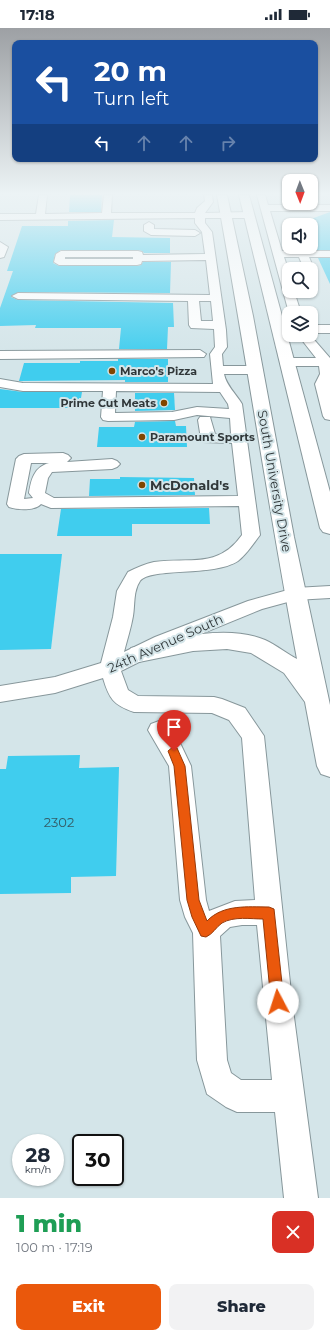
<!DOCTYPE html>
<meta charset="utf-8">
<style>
:root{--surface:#fff;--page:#f2f2f3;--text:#1f2937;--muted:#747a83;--accent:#ea580c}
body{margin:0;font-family:Montserrat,sans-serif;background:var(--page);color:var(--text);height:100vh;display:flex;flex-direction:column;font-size:15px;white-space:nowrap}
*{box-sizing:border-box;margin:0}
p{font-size:13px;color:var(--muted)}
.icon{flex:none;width:22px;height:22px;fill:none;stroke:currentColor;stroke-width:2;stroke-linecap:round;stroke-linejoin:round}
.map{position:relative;height:1170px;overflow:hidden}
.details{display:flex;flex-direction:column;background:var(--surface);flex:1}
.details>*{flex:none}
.top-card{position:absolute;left:12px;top:12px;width:306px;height:122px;border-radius:8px;box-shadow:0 1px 3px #0004;background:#1a4fa0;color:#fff;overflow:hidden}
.needle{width:26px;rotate:179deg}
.fabs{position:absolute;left:282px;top:146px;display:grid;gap:8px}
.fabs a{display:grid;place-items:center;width:36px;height:36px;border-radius:8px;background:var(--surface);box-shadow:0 1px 3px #0004;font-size:20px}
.speed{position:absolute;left:12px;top:1106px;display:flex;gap:8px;font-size:20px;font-weight:700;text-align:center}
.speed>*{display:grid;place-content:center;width:52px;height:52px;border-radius:50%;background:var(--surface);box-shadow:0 1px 3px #0004;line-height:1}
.speed small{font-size:10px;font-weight:400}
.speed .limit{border:2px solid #111;border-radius:6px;background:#fff;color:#111}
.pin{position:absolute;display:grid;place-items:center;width:34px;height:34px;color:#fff;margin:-41px -17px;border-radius:50% 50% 50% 0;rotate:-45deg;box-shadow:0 0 4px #0007}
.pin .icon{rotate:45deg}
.me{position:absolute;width:44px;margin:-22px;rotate:355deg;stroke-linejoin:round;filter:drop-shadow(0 0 3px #0008)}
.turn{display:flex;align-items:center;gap:14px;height:84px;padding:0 16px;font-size:18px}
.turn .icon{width:52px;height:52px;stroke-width:2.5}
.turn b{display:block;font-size:28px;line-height:34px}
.lanes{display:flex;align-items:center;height:38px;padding:0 16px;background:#0003;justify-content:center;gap:20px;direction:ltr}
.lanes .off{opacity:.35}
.round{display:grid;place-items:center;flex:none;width:42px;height:42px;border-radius:8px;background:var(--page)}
.overview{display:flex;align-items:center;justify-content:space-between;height:68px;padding:0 16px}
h1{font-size:24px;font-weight:800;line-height:30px;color:#1e9e55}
.cta{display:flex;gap:8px;margin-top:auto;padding:8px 16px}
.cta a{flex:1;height:46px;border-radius:8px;background:var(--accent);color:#fff;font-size:16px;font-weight:800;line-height:46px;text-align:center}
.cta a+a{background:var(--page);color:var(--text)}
.status{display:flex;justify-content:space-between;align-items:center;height:28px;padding:0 20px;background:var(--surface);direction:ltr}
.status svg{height:11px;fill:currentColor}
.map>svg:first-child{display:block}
.building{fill:#40cdee}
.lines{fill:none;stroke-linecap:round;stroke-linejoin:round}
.minor-casing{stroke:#87979b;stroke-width:2}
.major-casing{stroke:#87979b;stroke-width:2}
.minor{fill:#fff;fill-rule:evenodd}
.major{fill:#fff;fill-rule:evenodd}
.route{fill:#ea580c;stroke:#983908}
.poi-dot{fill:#814500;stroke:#d4e5e9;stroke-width:1.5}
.labels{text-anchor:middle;stroke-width:4;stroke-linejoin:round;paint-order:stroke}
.far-poi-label{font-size:11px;font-weight:bold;fill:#303739;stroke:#d4e5e9;text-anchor:start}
.street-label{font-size:13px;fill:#303739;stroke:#d4e5e9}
.poi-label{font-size:13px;font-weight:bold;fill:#303739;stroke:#d4e5e9;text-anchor:start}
.near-number-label{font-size:13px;fill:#345c66}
</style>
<div class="status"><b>17:18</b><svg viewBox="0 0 49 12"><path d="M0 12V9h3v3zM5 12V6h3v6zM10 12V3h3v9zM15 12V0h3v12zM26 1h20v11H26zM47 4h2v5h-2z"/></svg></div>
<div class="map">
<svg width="330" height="1170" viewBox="0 0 330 1170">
<rect width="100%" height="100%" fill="#d4e5e9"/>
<!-- building -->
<g class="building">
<polygon points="70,167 102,167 101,184 69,184"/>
<polygon points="330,184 330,222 314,222 311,216 311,191"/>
<polygon points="114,192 112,209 170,210 170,225 144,225 142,223 138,222 61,222 55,226 53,235 59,238 137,238 141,237 143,234 171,234 170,265 18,264 11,269 18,272 173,275 174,299 168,299 167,321 119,321 121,300 35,300 36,297 0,298 0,280 13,243 7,243 22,198 68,198 68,193"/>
<polygon points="318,230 330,230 330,256"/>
<polygon points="118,331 168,331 168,354 125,354 125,352 19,353 24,335 80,335 80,333 118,333"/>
<polygon points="0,361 23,364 82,364 81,370 79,370 77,380 0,380"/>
<polygon points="135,365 174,365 175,382 135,383"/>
<polygon points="175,393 176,398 186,398 187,419 97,419 99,399 134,399 135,394"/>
<polygon points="120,449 194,450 195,467 89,468 90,451 120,451"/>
<polygon points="209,480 210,496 132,496 132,508 57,508 61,481"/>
<polygon points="0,526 62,526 51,621 0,622"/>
<polygon points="80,727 79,740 119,739 116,848 71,849 71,865 0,866 0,741 6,741 8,728"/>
</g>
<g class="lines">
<defs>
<g id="minor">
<path d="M39,167H47L45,186L102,185L104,167H112L111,185H195L197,180L205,173L204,167H212L213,174L205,185L249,184L254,187L249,190H205V195L212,204L226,302L227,319L222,326L223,338H255L261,342L255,346H224C226,357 236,366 242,376L260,507C253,516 247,526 238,533C214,549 151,539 140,553C133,563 135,577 133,588C131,600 127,612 124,624L155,609L248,573L295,560L330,558V570L295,572L262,581L169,619L121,643L128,662L138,668L214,669L222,671L245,680L264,708L292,974L318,1170H284L275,1084H237L226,1079L207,1066L197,1032L193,905L185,889L180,872L169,738L148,702L151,696L159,693L167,696L181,717L191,738L206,872L209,883L235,873L255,872L242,710L229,692L212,685L134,684C113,677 109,670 103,650L55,665L0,674V658L55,649L101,635L113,589L117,563L128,544C136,540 145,536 154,534C190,529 218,541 242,507L239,478L51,480L41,476C35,483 18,482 9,479L7,476L16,431L19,428L24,426L63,425L68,427L71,430L67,434L112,431L117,433L120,436L117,439L112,441L52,444L48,450L45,465L54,470L238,468L232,415L203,414L201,411L198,392L200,389H210L215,406H231L230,390L197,387L174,392L108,393L103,392L101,389L103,363H23L0,359V351L23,355L213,356L210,326L215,319L214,301L191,300L189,297L188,273L18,271L12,268L18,265L210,267L206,232L142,233L141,236L137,237H59L54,234L56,226L61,223H138L142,224L143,227L205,226L202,204L195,195V190L0,192V186H36ZM65,229H133V231H65ZM199,273H211L213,293H201ZM116,363L220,364L228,376L229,381L197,379L172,384L115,385ZM31,435H49C34,439 31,452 29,465L33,470L24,471ZM242,897H257L272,1052H241L231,1045L227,1032L220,908L230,899Z"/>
<polygon points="257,167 265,167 268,177 330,177 330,183 270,183 282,223 297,223 295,219 305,219 307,223 330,223 330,229 309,229 314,241 311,244 311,241 304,241 299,229 284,229 289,244 289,263 294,263 301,285 289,285"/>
<polygon points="149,194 154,197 154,201 195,202 200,205 195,208 151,207 144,203 144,197"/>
<polygon points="0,214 8,219 4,229 0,230"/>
<rect x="311" y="297" width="19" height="8"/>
<polygon points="298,307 310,307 330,330 330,392 325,391 323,388 315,356 320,346 319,338 286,338 280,334 286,330 316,330"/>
<polygon points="200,322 206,326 204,329 0,331 0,323"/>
</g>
<g id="major">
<path d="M217,167H227L253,288L294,509L330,677V749L321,746L317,738L305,674L284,645L251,625L227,621L193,623L139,634L131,632L127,626L131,620L139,618C178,610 226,596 265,612C276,617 286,625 297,631C268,477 245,322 217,167Z"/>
<polygon points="239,167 249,167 330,464 330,506 323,504 320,500"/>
</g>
</defs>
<!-- minor casing -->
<use href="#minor" class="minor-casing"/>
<!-- major casing -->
<use href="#major" class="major-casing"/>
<!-- minor -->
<use href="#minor" class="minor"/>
<!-- major -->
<use href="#major" class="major"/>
</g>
<!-- sky -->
<linearGradient id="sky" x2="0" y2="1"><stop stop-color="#9da0a4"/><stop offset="0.5" stop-color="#ecf3f5"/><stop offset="1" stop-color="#ecf3f5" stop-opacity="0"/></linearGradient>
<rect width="330" height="331" fill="url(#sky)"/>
<!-- route -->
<path class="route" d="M174,718L177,720L185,738L199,872L207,893C223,876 248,879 269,879L274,881L284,974L282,979L278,981L273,979L271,974L263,891C251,891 234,888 222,895C216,899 213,906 206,909L201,908L192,889L187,872L174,738L168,723Z"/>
<!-- markers -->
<g class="poi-dot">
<circle cx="112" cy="343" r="4"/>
<circle cx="164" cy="375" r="4"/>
<circle cx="142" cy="409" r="4"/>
<circle cx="142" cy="457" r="4"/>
</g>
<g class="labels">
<!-- far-poi labels -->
<g class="far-poi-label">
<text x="120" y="347">Marco's Pizza</text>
<text x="156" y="379" text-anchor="end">Prime Cut Meats</text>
<text x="150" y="413">Paramount Sports</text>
</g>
<!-- street labels -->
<g class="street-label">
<text transform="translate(275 453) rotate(80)" y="5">South University Drive</text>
<text transform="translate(165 615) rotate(-24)" y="5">24th Avenue South</text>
</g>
<!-- poi labels -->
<g class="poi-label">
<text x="150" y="462">McDonald's</text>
</g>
<!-- near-number labels -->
<g class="near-number-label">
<text x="59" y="799">2302</text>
</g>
</g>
</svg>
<div class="fabs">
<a><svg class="needle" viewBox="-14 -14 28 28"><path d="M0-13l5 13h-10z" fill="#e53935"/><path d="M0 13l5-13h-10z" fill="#747a83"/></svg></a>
<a><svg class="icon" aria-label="sound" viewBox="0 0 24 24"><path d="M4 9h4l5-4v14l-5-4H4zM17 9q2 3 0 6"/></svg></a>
<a><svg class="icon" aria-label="search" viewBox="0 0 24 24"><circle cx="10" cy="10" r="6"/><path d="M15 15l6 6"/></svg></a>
<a><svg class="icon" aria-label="layers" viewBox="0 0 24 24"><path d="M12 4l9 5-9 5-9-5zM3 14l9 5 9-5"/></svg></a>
</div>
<div class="speed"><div>28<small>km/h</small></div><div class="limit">30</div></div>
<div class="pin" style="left:174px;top:723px;background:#d93025"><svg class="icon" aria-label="arrive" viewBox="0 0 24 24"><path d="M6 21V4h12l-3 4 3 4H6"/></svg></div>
<svg class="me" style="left:278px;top:974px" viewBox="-20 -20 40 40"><circle r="19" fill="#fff"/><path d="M0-13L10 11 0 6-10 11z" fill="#ea580c"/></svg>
<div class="top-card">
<div class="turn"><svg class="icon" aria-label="left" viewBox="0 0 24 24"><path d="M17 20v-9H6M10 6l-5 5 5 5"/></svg><div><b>20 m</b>Turn left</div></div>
<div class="lanes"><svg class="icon" aria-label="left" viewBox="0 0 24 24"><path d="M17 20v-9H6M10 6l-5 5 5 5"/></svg><svg class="icon off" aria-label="ahead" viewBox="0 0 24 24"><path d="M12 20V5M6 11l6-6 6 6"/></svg><svg class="icon off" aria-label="ahead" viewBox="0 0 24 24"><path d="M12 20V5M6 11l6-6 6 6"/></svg><svg class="icon off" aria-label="right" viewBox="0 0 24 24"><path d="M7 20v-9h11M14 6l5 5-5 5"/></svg></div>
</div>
</div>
<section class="details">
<div class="overview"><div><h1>1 min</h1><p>100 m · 17:19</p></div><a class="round" style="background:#d93025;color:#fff"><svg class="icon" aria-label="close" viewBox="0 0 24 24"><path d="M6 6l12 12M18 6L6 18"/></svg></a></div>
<div class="cta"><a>Exit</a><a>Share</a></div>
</section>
